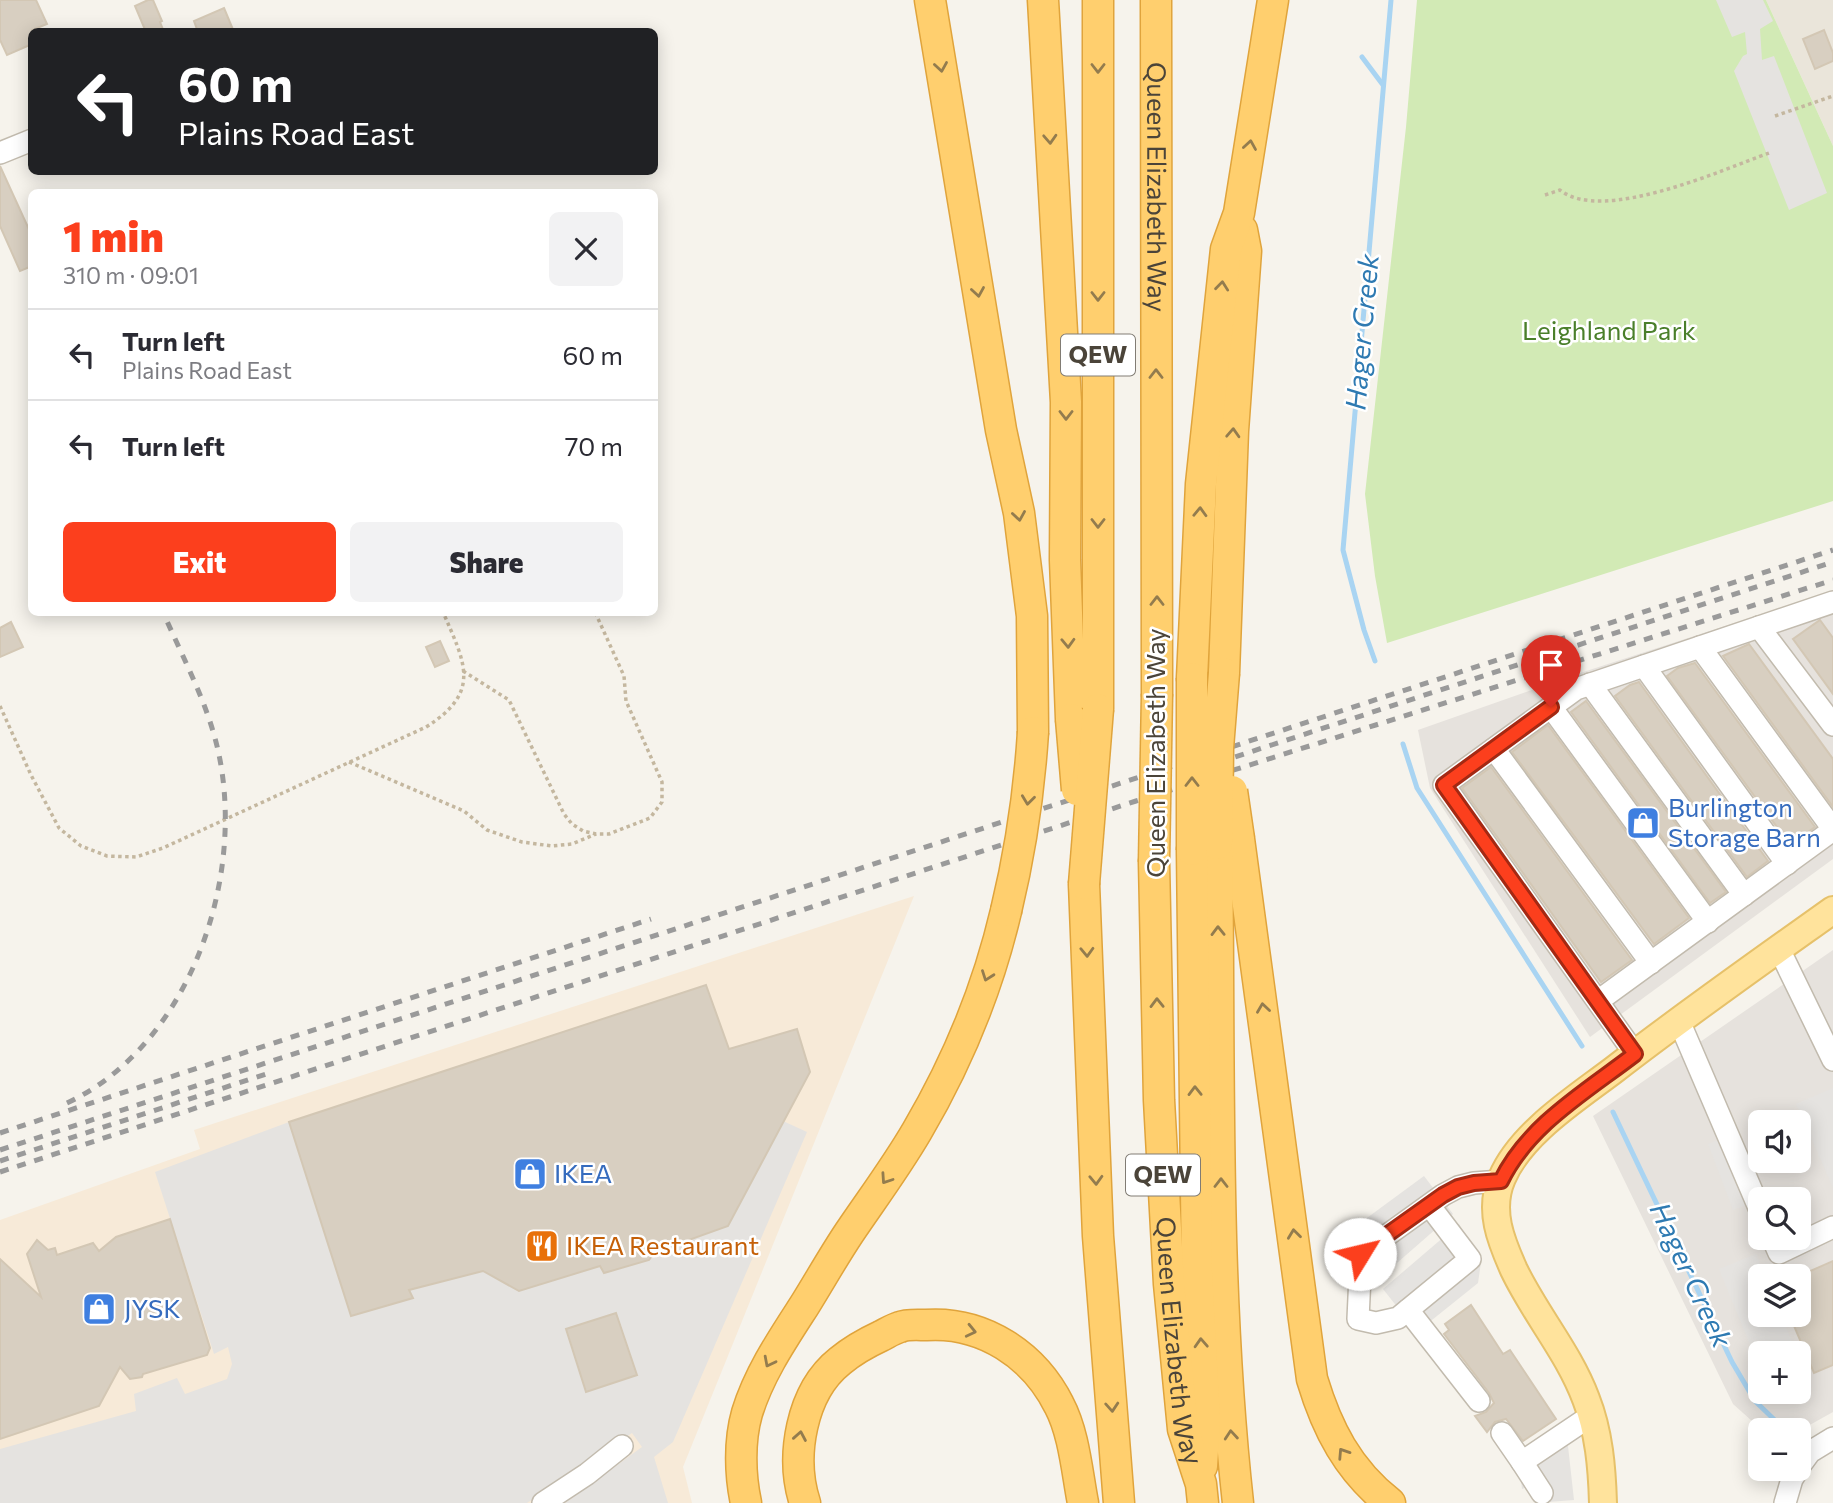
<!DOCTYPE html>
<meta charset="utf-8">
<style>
:root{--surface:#fff;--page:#f2f2f3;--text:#2b2b33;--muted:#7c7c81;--line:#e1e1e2;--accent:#fc3f1d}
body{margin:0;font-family:Commissioner,sans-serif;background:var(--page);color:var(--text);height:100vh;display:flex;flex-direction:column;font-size:26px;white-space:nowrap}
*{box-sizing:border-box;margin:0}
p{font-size:23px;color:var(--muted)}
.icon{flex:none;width:38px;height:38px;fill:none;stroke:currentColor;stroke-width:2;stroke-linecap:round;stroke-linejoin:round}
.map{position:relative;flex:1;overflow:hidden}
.side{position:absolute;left:28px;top:189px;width:630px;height:427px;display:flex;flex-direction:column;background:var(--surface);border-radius:10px;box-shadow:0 4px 18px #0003}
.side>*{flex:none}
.guide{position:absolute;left:28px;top:28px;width:630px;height:147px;border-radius:10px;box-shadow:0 4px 18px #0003;background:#202124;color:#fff;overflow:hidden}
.buttons{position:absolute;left:1748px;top:1110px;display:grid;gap:14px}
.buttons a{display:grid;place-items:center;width:63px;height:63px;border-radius:10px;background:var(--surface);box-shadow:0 4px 18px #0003;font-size:35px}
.pin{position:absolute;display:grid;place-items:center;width:60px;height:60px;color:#fff;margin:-72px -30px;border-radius:50% 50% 50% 0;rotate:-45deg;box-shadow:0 0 7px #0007}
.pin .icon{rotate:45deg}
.me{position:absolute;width:77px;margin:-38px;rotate:54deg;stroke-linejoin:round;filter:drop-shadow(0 0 5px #0008)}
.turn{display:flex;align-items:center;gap:24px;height:147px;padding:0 35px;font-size:32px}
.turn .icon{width:91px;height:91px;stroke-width:2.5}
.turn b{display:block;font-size:49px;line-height:60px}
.round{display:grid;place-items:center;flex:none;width:74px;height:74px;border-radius:10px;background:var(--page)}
.head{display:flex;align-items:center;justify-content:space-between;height:119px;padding:0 35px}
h1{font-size:42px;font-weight:800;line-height:52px;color:var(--accent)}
.button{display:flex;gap:14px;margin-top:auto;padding:14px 35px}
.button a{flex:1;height:80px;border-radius:10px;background:var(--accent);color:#fff;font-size:28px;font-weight:800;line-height:80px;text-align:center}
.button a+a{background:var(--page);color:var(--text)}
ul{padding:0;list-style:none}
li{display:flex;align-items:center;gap:21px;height:91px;padding:0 35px;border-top:2px solid var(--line)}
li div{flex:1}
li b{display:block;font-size:26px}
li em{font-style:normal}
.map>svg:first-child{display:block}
.residential{fill:#eae5da}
.commercial{fill:#f7ead8}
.industrial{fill:#e6e2dd;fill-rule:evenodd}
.green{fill:#d2eab5}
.parking{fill:#e5e3e0}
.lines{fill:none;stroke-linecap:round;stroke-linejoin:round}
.stream{stroke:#a9d4f2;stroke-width:5}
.building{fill:#d8cfc1;stroke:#d3c7b4;stroke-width:2}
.minor-casing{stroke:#c2bbae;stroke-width:24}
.major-casing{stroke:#e6c16a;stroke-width:30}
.highway-casing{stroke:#e0a43c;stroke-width:33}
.path{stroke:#c4b79f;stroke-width:3.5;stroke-dasharray:3.5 3.5;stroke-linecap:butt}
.minor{stroke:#fff;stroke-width:21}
.major{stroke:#ffe39c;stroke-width:26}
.highway{stroke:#ffcf6e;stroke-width:30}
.rail{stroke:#9a9a9a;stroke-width:5;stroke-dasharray:9 9;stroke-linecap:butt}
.highway-bridge-casing{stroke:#e0a43c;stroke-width:33;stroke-linecap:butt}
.highway-bridge{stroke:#ffcf6e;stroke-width:30}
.oneway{stroke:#937c4e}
.route-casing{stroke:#a42913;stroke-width:18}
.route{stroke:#fc3f1d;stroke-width:12}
.labels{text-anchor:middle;stroke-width:5;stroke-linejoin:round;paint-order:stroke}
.shield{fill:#fff;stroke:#817c74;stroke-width:2}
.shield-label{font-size:24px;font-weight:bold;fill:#4b4439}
.street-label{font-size:26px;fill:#4b4439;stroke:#fff}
.park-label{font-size:26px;fill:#4a7f2a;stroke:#fff}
.shop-label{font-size:26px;fill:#366cbe;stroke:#fff;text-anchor:start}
.food-label{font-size:26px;fill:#c56008;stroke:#fff;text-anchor:start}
.water-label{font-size:28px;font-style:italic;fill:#2e7ab2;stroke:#fff}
</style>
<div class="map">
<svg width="1833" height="1503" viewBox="0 0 1833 1503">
<rect width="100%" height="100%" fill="#f6f3ec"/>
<!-- residential -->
<polygon class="residential" points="1766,0 1833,0 1833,146"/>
<!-- commercial -->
<polygon class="commercial" points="914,896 683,1467 692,1503 0,1503 0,1220 200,1149 194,1130"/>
<!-- industrial -->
<g class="industrial">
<polygon points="1833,591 1833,859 1590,1037 1430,788 1418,730 1577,674"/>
<path d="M1833,950V1412L1799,1431L1762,1430L1733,1404L1593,1116ZM1760,1122H1799V1160H1760ZM1760,1199H1799V1237H1760ZM1760,1276H1799V1314H1760ZM1760,1353H1799V1391H1760Z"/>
</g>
<!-- green -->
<polygon class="green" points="1417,0 1766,0 1833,146 1833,501 1387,643 1375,576 1365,494 1406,127"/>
<!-- parking -->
<g class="parking">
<polygon points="1716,0 1763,0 1773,21 1760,29 1762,60 1774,56 1827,193 1789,210 1734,71 1743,56 1747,54 1745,32 1732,37"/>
<polygon points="1833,1088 1833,1188 1796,1104"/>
<polygon points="783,1121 807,1132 673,1442 654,1457 668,1503 565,1503 642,1447 632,1433 527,1503 0,1503 0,1449 136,1411 134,1394 177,1378 185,1394 227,1379 232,1364 228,1347 214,1354 155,1172 289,1122 352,1316 412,1298 409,1290 483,1271 519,1290 600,1266 604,1273 649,1260 655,1252 728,1226"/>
<polygon points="1721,1139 1746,1205 1733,1210 1708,1144"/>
<polygon points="1424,1176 1453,1214 1358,1297 1356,1226"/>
<polygon points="1459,1224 1481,1262 1478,1283 1417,1332 1383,1289"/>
<polygon points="1756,1254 1765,1276 1760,1276 1760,1314 1781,1314 1796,1353 1760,1353 1760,1369 1719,1269"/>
<polygon points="1568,1446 1574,1500 1535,1503 1533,1485 1522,1489 1518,1452"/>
</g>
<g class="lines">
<!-- stream -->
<g class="stream">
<polyline points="1362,57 1383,85"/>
<polyline points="1375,661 1364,630 1343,550 1391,0"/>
<polyline points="1403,744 1417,788 1582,1046"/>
<polyline points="1613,1112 1732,1362 1755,1401 1783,1428"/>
</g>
</g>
<!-- building -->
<g class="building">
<polygon points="0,0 36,0 47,24 32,30 32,44 7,55 0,40"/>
<polygon points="148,0 153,0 162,21 160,22 164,32 146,32 135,6"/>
<polygon points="224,8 234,32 198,32 194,21"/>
<polygon points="1824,30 1833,53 1833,61 1815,69 1803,39"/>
<polygon points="0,166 32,236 32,266 20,271 0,226"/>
<polygon points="1820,620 1833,638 1833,694 1793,639"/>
<polygon points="11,622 23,647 0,657 0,628"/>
<polygon points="440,641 449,661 435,667 426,647"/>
<polygon points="1749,644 1833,759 1833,807 1723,656"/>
<polygon points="1695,663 1815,827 1790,845 1667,676 1678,668"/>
<polygon points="1639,682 1768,861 1747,877 1615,696 1630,685"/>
<polygon points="1586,701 1726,892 1710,903 1571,712"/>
<polygon points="1548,725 1689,918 1654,944 1512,752"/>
<polygon points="1491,767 1632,960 1601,982 1462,788"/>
<polygon points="706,985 729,1049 797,1029 810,1072 728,1226 655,1252 649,1260 604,1273 600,1266 519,1291 483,1271 409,1290 413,1298 351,1316 289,1122"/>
<polygon points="170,1219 210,1348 207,1355 143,1374 142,1377 130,1379 120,1367 99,1406 0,1439 0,1259 41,1297 27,1254 37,1240 48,1250 55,1248 57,1255 93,1243 99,1251 116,1237"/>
<polygon points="1833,1261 1833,1365 1814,1373 1789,1314 1799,1314 1799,1276"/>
<polygon points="1471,1305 1503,1354 1510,1350 1556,1419 1523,1441 1506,1419 1495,1422 1487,1432 1475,1416 1486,1412 1494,1403 1489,1393 1444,1334 1449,1330 1445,1324"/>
<polygon points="616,1313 637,1375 586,1392 566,1329"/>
</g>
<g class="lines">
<defs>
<g id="minor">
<polyline points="0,153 32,140"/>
<polyline points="1759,627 1833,725"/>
<polyline points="1700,647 1833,829"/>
<polyline points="1644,666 1787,864"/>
<polyline points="1590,684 1744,895"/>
<polyline points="1551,707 1708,922"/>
<polyline points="1494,749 1651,963"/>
<polyline points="1779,949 1833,1060"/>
<polyline points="1598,1001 1833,830"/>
<polyline points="1679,1021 1760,1210"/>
<polyline points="1635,1054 1444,785 1576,689 1833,602"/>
<polyline points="1429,1205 1470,1259 1398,1318 1376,1323 1358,1319 1361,1254 1443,1195 1458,1187 1474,1183 1501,1181"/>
<polyline points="1772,1237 1779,1253 1833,1227"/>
<polyline points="1408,1310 1479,1401"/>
<polyline points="1502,1433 1522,1462 1592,1415"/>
<polyline points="1522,1462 1542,1493"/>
<polyline points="1799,1467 1810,1452 1833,1438"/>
<polyline points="543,1503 587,1474 622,1446"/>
<polyline points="1785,1503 1792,1479 1799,1468"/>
</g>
<path id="major" d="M1603,1503C1602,1468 1599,1432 1586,1399C1569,1353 1535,1314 1514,1270C1501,1241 1488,1210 1502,1178C1521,1133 1577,1098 1615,1069C1686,1014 1760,962 1833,910"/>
<g id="highway">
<polyline points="930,0 1001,430 1019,513 1032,616 1033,732"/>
<polyline points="1043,0 1066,402 1065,560 1071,719"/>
<path id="s1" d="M1156,0L1157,694"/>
<polyline points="1224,673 1233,431 1246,251 1242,230"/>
<polyline points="1192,678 1201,484 1226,249 1239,213 1273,0"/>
<polyline points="1098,709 1098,0"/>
<path d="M1239,839L1312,1379C1327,1429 1348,1470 1390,1503"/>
<path d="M1217,844C1220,1064 1214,1285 1238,1503"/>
<polyline points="1192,850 1197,1273 1205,1421 1202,1466"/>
<path id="s2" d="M1154,862L1159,1100L1169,1284L1183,1429L1201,1484L1203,1503"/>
<polyline points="1084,884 1098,1236 1119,1503"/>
<path d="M746,1503C740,1475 739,1441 747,1413C759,1374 782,1340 804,1306C819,1282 833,1257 849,1233C872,1199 896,1167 917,1131C957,1063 988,988 1006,911"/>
<path d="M805,1503C790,1457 801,1392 840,1361C852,1351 866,1343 881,1336C887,1333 893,1329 900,1327C907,1324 918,1325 926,1325C983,1321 1034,1355 1059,1405C1074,1433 1077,1472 1083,1503"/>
</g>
</defs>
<!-- minor casing -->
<use href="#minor" class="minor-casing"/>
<!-- major casing -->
<use href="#major" class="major-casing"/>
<!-- highway casing -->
<use href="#highway" class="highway-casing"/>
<!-- path -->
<g class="path">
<polyline points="1775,116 1833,96"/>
<path d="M1545,195L1560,190C1602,224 1722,170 1769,153"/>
<polyline points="463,671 509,700 564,814 572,824 583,831 596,834 609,834 650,818 662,802 662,782 626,701 624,676 595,612"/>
<path d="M0,706L31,775L59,828L81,846L107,856L136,857L163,848L426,727C482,692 465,663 443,612"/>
<polyline points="349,762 464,811 487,830 522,842 552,846 572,844 596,834"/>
</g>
<!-- minor -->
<use href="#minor" class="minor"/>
<!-- major -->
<use href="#major" class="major"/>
<!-- highway -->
<use href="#highway" class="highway"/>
<!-- rail -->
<g class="rail">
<polyline points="1201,768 1833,562"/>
<path d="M67,1103C191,1045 248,874 217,746C206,700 182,656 163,612"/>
<polyline points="0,1133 651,919"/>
<polyline points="0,1150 1833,550"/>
<polyline points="0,1161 266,1074"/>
<polyline points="0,1172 1136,801 1833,580"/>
</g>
<defs>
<g id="highway-bridge">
<polyline points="1071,719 1077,790"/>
<polyline points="1232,791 1239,839"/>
<polyline points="1217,844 1218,748 1224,673"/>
<polyline points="1192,850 1192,678"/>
<polyline points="1154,862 1157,694"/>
<polyline points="1084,884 1098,709"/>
<path d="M1006,911C1021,849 1029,795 1033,732"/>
</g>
</defs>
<!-- highway-bridge casing -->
<use href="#highway-bridge" class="highway-bridge-casing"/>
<!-- highway-bridge -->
<use href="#highway-bridge" class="highway-bridge"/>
</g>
<!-- one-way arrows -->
<defs><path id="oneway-chevron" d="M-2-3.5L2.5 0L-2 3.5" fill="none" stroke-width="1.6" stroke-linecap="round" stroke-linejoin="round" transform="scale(1.75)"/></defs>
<g class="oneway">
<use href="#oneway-chevron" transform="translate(941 67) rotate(81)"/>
<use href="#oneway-chevron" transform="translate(1098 68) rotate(90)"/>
<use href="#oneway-chevron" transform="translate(1050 139) rotate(87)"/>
<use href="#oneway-chevron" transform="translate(1250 145) rotate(-81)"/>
<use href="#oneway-chevron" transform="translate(1222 286) rotate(-84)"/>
<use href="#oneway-chevron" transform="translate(978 292) rotate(81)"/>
<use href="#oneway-chevron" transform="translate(1098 296) rotate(90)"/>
<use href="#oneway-chevron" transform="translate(1156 374) rotate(-90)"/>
<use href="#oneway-chevron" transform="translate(1066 415) rotate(90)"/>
<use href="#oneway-chevron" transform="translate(1233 433) rotate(-87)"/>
<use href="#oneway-chevron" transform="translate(1200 512) rotate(-88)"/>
<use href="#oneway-chevron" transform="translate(1019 516) rotate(81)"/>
<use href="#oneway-chevron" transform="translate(1098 523) rotate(90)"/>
<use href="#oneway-chevron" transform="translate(1157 601) rotate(-90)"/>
<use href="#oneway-chevron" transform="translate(1068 643) rotate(88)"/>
<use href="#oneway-chevron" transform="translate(1192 782) rotate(-90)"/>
<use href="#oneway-chevron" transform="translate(1028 800) rotate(97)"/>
<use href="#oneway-chevron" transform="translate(1218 931) rotate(-91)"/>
<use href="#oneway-chevron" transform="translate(1087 952) rotate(88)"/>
<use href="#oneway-chevron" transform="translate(987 976) rotate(110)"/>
<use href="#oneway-chevron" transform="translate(1157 1003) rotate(-91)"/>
<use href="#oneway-chevron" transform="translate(1263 1008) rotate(-98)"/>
<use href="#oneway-chevron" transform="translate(1195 1091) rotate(-91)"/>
<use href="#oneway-chevron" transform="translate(886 1179) rotate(124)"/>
<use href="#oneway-chevron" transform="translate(1096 1180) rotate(88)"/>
<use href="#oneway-chevron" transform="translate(1221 1183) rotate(-90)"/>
<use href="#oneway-chevron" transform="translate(1294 1234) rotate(-97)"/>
<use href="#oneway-chevron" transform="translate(971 1331) rotate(13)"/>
<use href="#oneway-chevron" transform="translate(1201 1343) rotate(-93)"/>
<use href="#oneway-chevron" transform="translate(769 1362) rotate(117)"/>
<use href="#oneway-chevron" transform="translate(1112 1407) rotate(86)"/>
<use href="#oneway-chevron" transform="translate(1231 1435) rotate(-95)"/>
<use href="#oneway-chevron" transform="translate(800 1436) rotate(-80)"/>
<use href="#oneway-chevron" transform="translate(1343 1453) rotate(-123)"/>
</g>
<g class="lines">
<defs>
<path id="route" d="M1360,1254L1443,1195L1458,1187L1474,1183L1501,1181C1528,1125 1587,1091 1635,1054L1444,785L1551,707"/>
</defs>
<!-- route casing -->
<use href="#route" class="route-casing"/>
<!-- route -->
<use href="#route" class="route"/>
</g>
<!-- icons -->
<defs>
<symbol id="shop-square" viewBox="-11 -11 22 22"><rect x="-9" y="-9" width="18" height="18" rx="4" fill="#3f7fe0" stroke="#fff"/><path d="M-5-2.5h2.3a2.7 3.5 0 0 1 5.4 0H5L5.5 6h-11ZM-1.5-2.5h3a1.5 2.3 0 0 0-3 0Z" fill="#fff"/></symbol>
<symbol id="restaurant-square" viewBox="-11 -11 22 22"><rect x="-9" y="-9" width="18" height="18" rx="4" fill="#e8710a" stroke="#fff"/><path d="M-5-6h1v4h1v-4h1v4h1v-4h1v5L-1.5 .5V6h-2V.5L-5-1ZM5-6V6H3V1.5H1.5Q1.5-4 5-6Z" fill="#fff"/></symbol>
</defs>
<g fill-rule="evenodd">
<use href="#shop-square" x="1624" y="804" width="38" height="38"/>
<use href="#shop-square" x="511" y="1155" width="38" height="38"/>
<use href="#restaurant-square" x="523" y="1227" width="38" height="38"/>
<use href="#shop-square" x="80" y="1290" width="38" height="38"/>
</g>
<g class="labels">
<!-- shield labels -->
<g class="shield">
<rect x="1061" y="334.5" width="74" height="41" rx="5"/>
<rect x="1126" y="1154.5" width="74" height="41" rx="5"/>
</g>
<g class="shield-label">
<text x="1098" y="363">QEW</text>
<text x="1163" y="1183">QEW</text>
</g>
<!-- street labels -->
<g class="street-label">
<text dy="9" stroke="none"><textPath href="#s1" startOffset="187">Queen Elizabeth Way</textPath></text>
<text transform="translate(1156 753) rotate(-90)" y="9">Queen Elizabeth Way</text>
<text dy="9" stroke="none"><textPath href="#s2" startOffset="480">Queen Elizabeth Way</textPath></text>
</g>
<!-- park labels -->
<g class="park-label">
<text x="1609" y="340">Leighland Park</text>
</g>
<!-- shop labels -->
<g class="shop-label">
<text x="1668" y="817">Burlington<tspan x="1668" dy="30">Storage Barn</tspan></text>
<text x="554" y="1183">IKEA</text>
<text x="124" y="1318">JYSK</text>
</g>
<!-- food labels -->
<g class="food-label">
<text x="566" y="1255">IKEA Restaurant</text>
</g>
<!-- water labels -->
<g class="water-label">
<text transform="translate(1362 332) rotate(-85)" y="10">Hager Creek</text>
<text transform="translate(1691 1275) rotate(65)" y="10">Hager Creek</text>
</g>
</g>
</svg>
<div class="buttons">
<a><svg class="icon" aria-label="sound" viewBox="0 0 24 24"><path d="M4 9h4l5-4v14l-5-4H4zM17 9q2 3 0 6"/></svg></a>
<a><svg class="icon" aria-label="search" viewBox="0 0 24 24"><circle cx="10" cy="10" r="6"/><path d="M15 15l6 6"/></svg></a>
<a><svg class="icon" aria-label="layers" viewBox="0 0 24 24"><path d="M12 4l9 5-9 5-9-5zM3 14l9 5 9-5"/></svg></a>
<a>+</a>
<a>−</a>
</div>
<div class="pin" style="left:1551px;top:707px;background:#d93025"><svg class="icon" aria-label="arrive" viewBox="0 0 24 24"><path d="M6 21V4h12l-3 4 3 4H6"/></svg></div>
<svg class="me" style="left:1360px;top:1254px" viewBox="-20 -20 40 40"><circle r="19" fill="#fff"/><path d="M0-13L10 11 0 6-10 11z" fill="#fc3f1d"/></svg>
<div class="guide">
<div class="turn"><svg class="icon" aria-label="left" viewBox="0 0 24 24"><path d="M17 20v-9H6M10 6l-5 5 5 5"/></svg><div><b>60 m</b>Plains Road East</div></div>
</div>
<section class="side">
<div class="head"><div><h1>1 min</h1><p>310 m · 09:01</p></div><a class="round"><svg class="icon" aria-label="close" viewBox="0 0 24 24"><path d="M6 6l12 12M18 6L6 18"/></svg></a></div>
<ul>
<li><svg class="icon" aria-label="left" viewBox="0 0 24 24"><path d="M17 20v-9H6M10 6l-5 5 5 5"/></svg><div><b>Turn left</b><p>Plains Road East</p></div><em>60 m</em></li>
<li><svg class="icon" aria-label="left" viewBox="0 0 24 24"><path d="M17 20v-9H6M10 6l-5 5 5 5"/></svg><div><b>Turn left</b></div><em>70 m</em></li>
</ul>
<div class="button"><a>Exit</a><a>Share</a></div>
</section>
</div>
